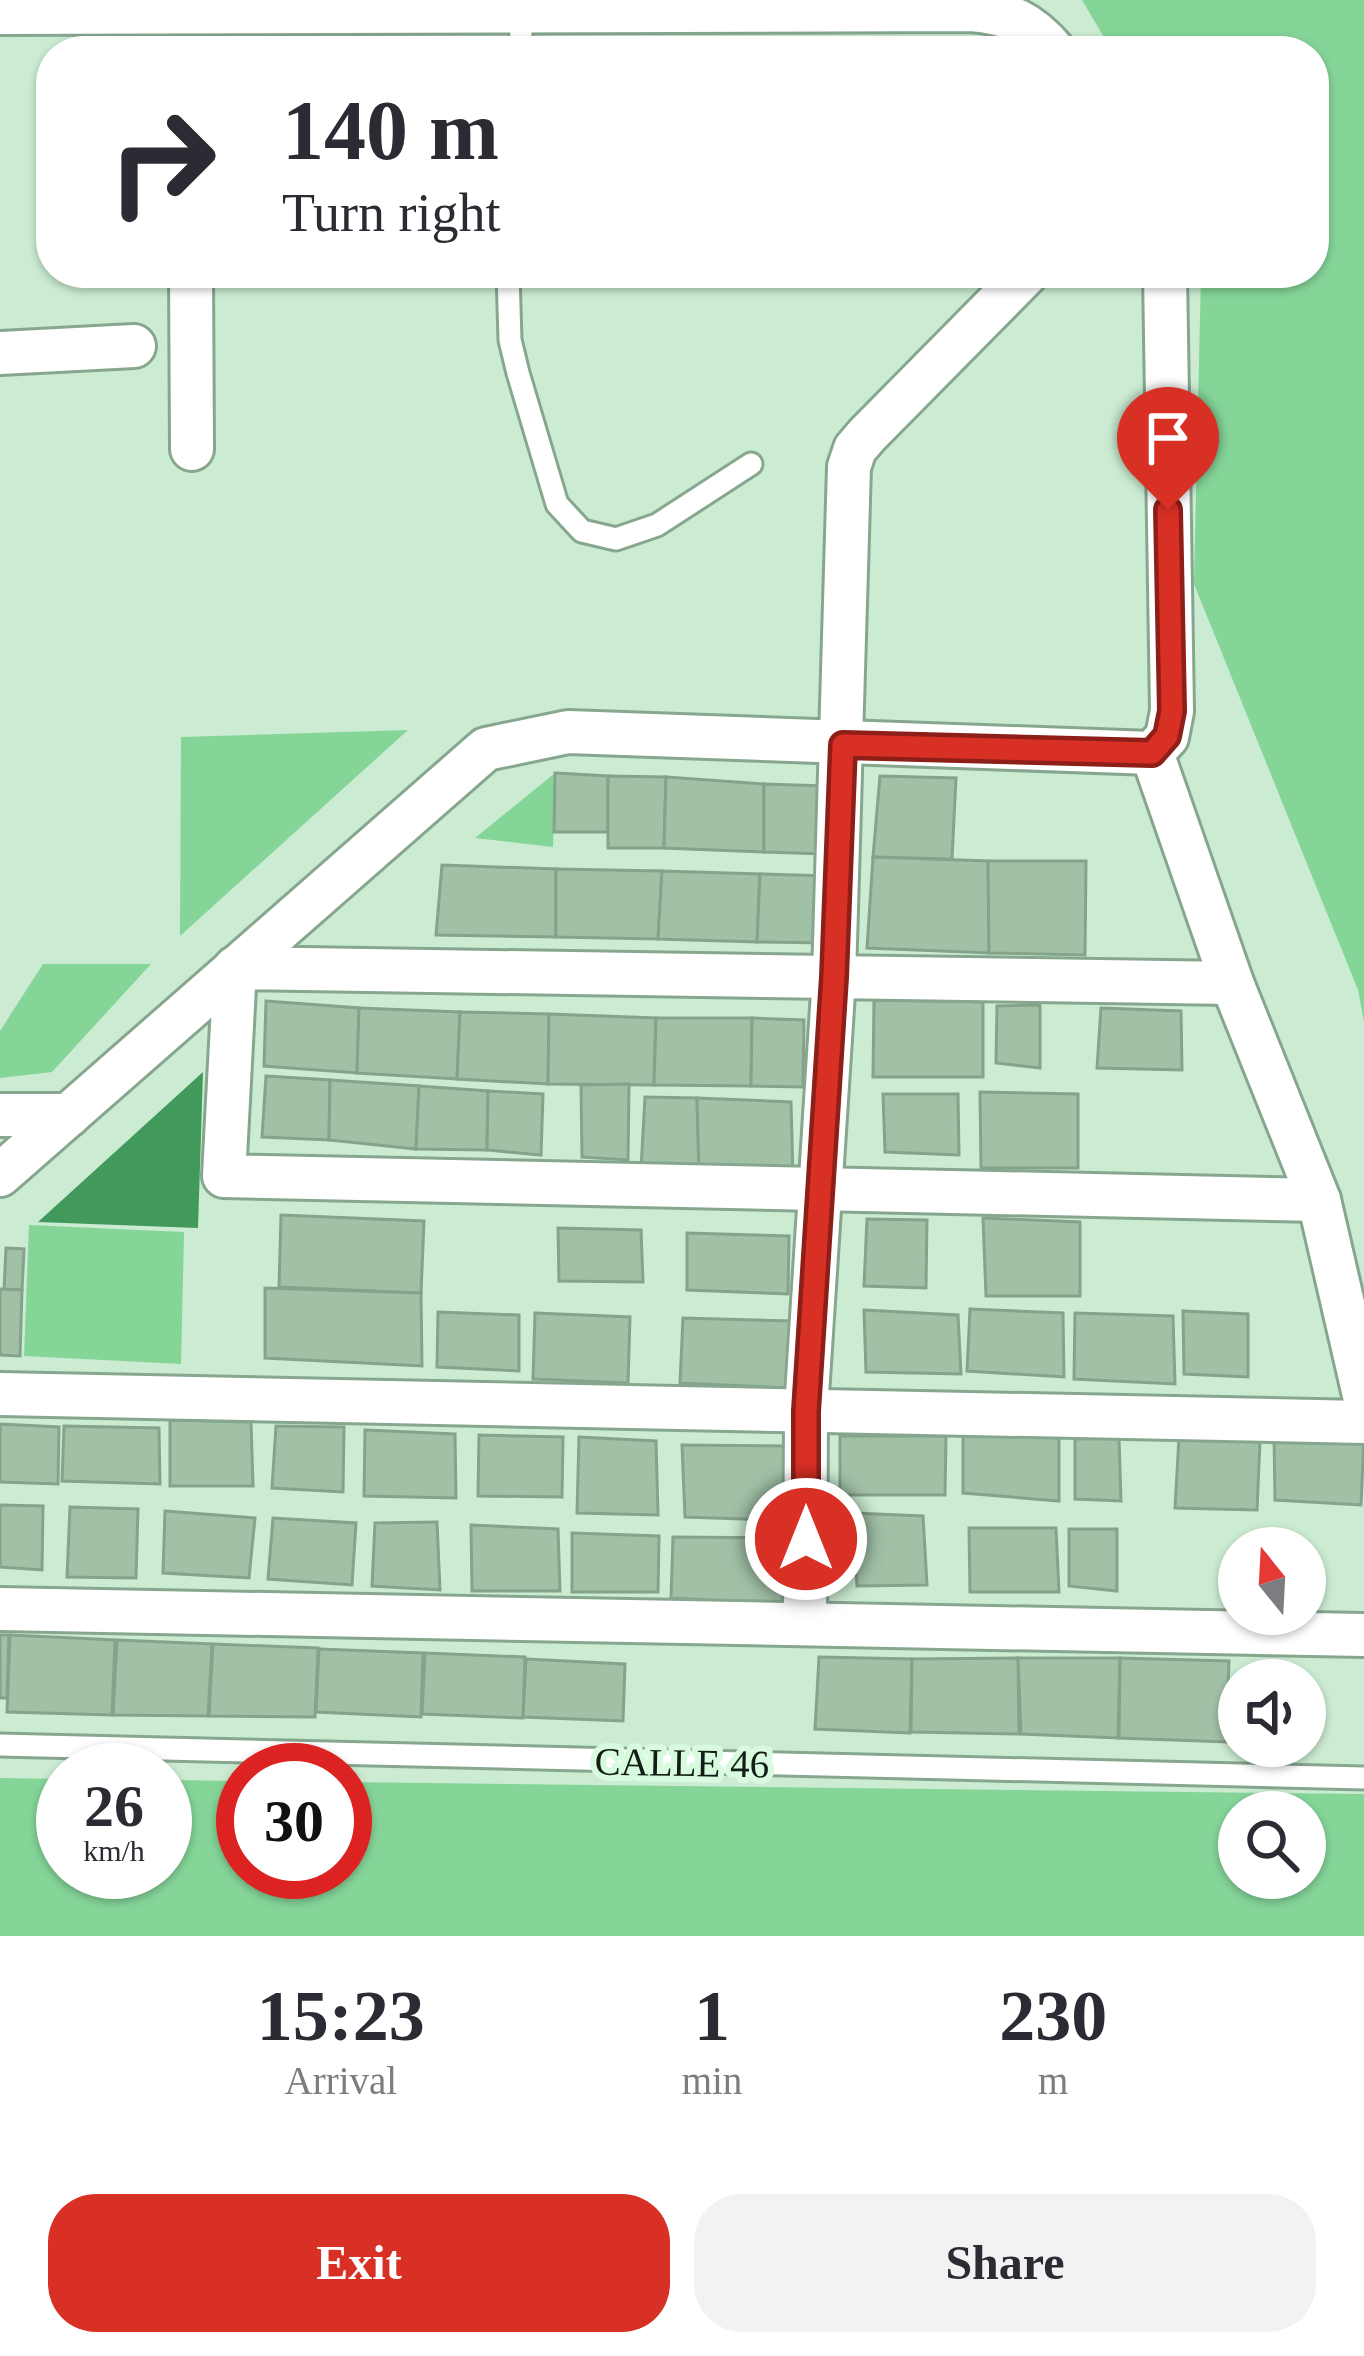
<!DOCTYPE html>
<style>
:root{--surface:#fff;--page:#f2f2f3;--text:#2b2b33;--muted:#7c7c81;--accent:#d93025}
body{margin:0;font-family:Georgia,serif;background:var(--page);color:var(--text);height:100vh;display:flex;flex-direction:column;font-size:45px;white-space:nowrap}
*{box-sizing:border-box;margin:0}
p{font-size:39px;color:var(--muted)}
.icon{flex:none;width:66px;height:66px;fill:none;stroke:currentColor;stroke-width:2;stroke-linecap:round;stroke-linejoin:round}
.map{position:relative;height:1936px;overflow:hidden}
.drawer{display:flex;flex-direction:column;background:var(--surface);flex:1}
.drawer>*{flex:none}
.guide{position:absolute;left:36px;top:36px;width:1293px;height:252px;border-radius:48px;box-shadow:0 3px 9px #0004;background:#fff;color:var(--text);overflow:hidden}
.needle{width:78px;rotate:342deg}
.fabs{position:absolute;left:1218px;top:1527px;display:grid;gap:24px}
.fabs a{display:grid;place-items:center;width:108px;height:108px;border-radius:50%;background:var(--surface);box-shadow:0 3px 9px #0004;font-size:60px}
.speed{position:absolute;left:36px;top:1743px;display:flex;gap:24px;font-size:60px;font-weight:700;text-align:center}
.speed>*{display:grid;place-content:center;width:156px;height:156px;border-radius:50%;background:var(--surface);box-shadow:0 3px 9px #0004;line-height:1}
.speed small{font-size:30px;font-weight:400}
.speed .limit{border:18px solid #d22;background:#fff;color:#111}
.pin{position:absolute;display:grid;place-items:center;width:102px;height:102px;color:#fff;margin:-123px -51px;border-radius:50% 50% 50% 0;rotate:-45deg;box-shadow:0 0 12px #0007}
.pin .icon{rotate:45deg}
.me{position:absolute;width:132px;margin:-66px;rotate:0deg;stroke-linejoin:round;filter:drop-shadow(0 0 9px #0008)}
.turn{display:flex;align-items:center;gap:42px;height:252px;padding:0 48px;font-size:54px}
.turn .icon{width:156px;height:156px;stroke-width:2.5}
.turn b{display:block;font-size:84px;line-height:102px}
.eta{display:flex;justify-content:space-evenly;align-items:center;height:204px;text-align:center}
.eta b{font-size:72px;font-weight:700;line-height:84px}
.button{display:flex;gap:24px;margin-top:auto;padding:24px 48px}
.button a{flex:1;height:138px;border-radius:48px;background:var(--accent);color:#fff;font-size:48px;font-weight:700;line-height:138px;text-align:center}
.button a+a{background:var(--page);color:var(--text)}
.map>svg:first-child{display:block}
.green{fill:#85d599;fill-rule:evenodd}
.water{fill:#419a5c}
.building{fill:#a1c1a7;stroke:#84a38a;stroke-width:3}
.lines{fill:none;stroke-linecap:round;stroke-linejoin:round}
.service-casing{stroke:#87a68e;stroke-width:27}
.minor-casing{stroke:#87a68e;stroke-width:48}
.service{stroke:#fff;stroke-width:21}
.minor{stroke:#fff;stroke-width:42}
.route-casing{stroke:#8d1f18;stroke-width:30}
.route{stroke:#d93025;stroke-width:21}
.labels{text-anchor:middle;stroke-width:12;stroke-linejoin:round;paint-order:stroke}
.street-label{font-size:39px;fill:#121e15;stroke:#d8fadf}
</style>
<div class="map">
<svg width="1364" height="1936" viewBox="0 0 1364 1936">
<rect width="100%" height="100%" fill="#cbecd2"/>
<!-- green -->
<g class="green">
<polygon points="1082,0 1364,0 1364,1022 1358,990 1194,584 1201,273 1314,273 1314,51 1112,51"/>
<polygon points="408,730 180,936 181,737"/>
<polygon points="555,773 553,847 475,838"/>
<polygon points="43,964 151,964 52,1072 0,1078 0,1031"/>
<polygon points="29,1225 184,1232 181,1364 24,1356"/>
<path d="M0,1778L63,1779V1872H165V1780L243,1781V1872H345V1782L1364,1794V1936H0ZM1305,1812V1878H1239V1812Z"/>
</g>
<!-- water -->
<polygon class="water" points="203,1072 198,1228 38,1222"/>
<!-- building -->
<g class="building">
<polygon points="555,773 608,776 608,832 554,832"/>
<polygon points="608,776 666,777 664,848 608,848"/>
<polygon points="880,776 956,778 952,859 873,857"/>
<polygon points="666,777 764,784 764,852 664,848"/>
<polygon points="764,784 826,786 825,854 764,852"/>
<polygon points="873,857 988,861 989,953 867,948"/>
<polygon points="988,861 1086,861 1085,955 989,953"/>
<polygon points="442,865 556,869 556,937 436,935"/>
<polygon points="556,869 662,871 658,939 556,937"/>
<polygon points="662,871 760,874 757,942 658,939"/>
<polygon points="760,874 828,876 827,943 757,942"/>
<polygon points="874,1000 983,1002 983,1077 873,1077"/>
<polygon points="266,1001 359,1008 357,1073 264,1066"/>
<polygon points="1040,1005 1040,1068 996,1063 997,1006"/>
<polygon points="359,1008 460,1012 457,1079 357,1073"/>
<polygon points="1101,1008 1181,1011 1182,1070 1097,1068"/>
<polygon points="460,1012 549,1014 548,1084 457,1079"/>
<polygon points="549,1014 656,1018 654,1085 548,1084"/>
<polygon points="656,1018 752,1018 751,1086 654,1085"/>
<polygon points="752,1018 804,1020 803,1087 751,1086"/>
<polygon points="266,1076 330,1080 329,1140 262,1137"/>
<polygon points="330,1080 419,1086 416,1149 329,1140"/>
<polygon points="629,1084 628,1160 582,1157 581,1085"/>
<polygon points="419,1086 488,1091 487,1150 416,1149"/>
<polygon points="488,1091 543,1094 541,1155 487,1150"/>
<polygon points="980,1092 1078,1094 1078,1168 981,1168"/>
<polygon points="883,1094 958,1094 959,1155 885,1152"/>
<polygon points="645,1097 697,1098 699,1171 641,1169"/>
<polygon points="697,1098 791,1102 793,1176 699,1171"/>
<polygon points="281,1215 424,1221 421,1293 279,1287"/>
<polygon points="983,1218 1080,1222 1080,1296 986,1296"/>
<polygon points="867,1219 927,1220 926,1288 864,1286"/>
<polygon points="558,1228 641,1230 643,1282 559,1281"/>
<polygon points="687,1233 789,1236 788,1294 687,1290"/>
<polygon points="6,1248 24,1249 22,1290 4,1290"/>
<polygon points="265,1288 421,1293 422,1366 265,1358"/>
<polygon points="0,1289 22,1290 20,1356 0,1355"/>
<polygon points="970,1309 1063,1313 1064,1377 967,1371"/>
<polygon points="864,1310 958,1315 961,1374 866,1372"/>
<polygon points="1183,1311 1248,1314 1248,1377 1184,1374"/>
<polygon points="438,1312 519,1315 519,1371 437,1367"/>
<polygon points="535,1313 630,1317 628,1383 533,1379"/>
<polygon points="1075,1313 1173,1316 1175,1384 1074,1379"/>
<polygon points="683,1318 792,1321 790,1388 680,1383"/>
<polygon points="170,1420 251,1422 253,1486 170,1486"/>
<polygon points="0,1424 59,1427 58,1484 0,1482"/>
<polygon points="64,1426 159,1428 160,1484 62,1481"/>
<polygon points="276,1426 344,1427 343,1492 272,1488"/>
<polygon points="365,1430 455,1434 456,1498 364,1496"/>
<polygon points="963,1432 1059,1438 1059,1501 963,1493"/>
<polygon points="1274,1434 1364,1437 1361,1505 1275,1500"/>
<polygon points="479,1435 563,1437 562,1497 478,1496"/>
<polygon points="840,1436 946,1436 945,1495 840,1495"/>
<polygon points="579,1437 656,1441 658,1515 577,1513"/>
<polygon points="1179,1437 1260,1441 1257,1510 1175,1508"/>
<polygon points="1119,1438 1121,1501 1075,1499 1075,1439"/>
<polygon points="682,1445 796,1446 797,1521 685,1517"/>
<polygon points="0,1505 43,1506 42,1570 0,1567"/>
<polygon points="70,1507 138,1509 136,1578 67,1577"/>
<polygon points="165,1511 255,1518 249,1578 163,1573"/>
<polygon points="853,1513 923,1516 927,1585 857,1586"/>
<polygon points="273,1518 356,1523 352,1585 268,1579"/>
<polygon points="437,1522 440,1590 372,1586 375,1523"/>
<polygon points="471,1525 558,1529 560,1591 472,1591"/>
<polygon points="969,1528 1056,1528 1059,1592 970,1592"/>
<polygon points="1069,1529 1117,1529 1117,1591 1069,1586"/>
<polygon points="572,1533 659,1536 658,1592 572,1592"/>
<polygon points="673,1537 792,1538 790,1604 671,1598"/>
<polygon points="0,1635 9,1635 7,1698 0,1698"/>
<polygon points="10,1635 115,1640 112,1715 7,1712"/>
<polygon points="117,1640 212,1644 208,1716 113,1715"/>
<polygon points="213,1644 318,1648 315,1717 209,1716"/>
<polygon points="319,1649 423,1653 421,1717 316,1712"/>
<polygon points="425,1653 525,1657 523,1718 422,1714"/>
<polygon points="819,1657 912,1659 910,1733 815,1729"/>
<polygon points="1018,1658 1019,1734 911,1732 912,1659"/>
<polygon points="1018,1658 1120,1658 1118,1738 1021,1734"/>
<polygon points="1120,1658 1229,1661 1226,1742 1119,1738"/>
<polygon points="526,1659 625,1664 623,1721 523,1717"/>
</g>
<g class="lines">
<defs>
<g id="service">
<polyline points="520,51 522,12"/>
<polyline points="508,273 510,340 518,373 557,504 582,531 616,539 657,525 751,464"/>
<polyline points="0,1745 1364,1778"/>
</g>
<g id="minor">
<path d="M0,13L971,10C1009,13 1029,22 1054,51"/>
<polyline points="191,273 192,449"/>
<polyline points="0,353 134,346"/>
<polyline points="1152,753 1232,983 1319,1200 1364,1395"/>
<polyline points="1232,983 235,968 224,1176 1319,1200"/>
<polyline points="0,1115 69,1115"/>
<polyline points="0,1175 486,749 568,732 1152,753 1167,737 1172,711 1165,273"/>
<polyline points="0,1394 1364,1422"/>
<polyline points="0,1609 1364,1635"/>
<polyline points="805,1624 806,1410 834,977 849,467 855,449 867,435 1027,273"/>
</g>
</defs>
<!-- service casing -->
<use href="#service" class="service-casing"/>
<!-- minor casing -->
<use href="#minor" class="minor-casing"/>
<!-- service -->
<use href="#service" class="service"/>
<!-- minor -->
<use href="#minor" class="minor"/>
</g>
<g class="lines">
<defs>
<polyline id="route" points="806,1539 806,1411 834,977 843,745 1152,753 1167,736 1172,711 1168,510"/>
</defs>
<!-- route casing -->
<use href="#route" class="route-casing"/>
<!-- route -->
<use href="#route" class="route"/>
</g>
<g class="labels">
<!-- street labels -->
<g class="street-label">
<text transform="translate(682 1762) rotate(1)" y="14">CALLE 46</text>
</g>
</g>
</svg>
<div class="fabs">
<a><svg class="needle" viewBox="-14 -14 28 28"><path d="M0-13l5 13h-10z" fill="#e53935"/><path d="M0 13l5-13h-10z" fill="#7c7c81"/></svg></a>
<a><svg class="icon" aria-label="sound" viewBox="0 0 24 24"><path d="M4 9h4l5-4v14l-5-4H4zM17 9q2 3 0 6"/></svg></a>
<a><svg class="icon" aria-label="search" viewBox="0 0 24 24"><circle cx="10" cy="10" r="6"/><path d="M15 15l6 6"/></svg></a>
</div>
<div class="speed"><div>26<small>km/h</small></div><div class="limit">30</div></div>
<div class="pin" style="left:1168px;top:510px;background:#d93025"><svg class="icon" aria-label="arrive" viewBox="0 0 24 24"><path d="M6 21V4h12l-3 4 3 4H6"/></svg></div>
<svg class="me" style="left:806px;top:1539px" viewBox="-20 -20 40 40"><circle r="17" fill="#d93025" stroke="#fff" stroke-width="3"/><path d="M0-11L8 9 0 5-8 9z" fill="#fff"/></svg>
<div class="guide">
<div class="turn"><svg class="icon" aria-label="right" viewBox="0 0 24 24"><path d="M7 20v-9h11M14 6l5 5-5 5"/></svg><div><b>140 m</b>Turn right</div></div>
</div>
</div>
<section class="drawer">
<div class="eta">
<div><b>15:23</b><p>Arrival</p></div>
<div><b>1</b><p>min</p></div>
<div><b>230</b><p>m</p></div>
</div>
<div class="button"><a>Exit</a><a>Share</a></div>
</section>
